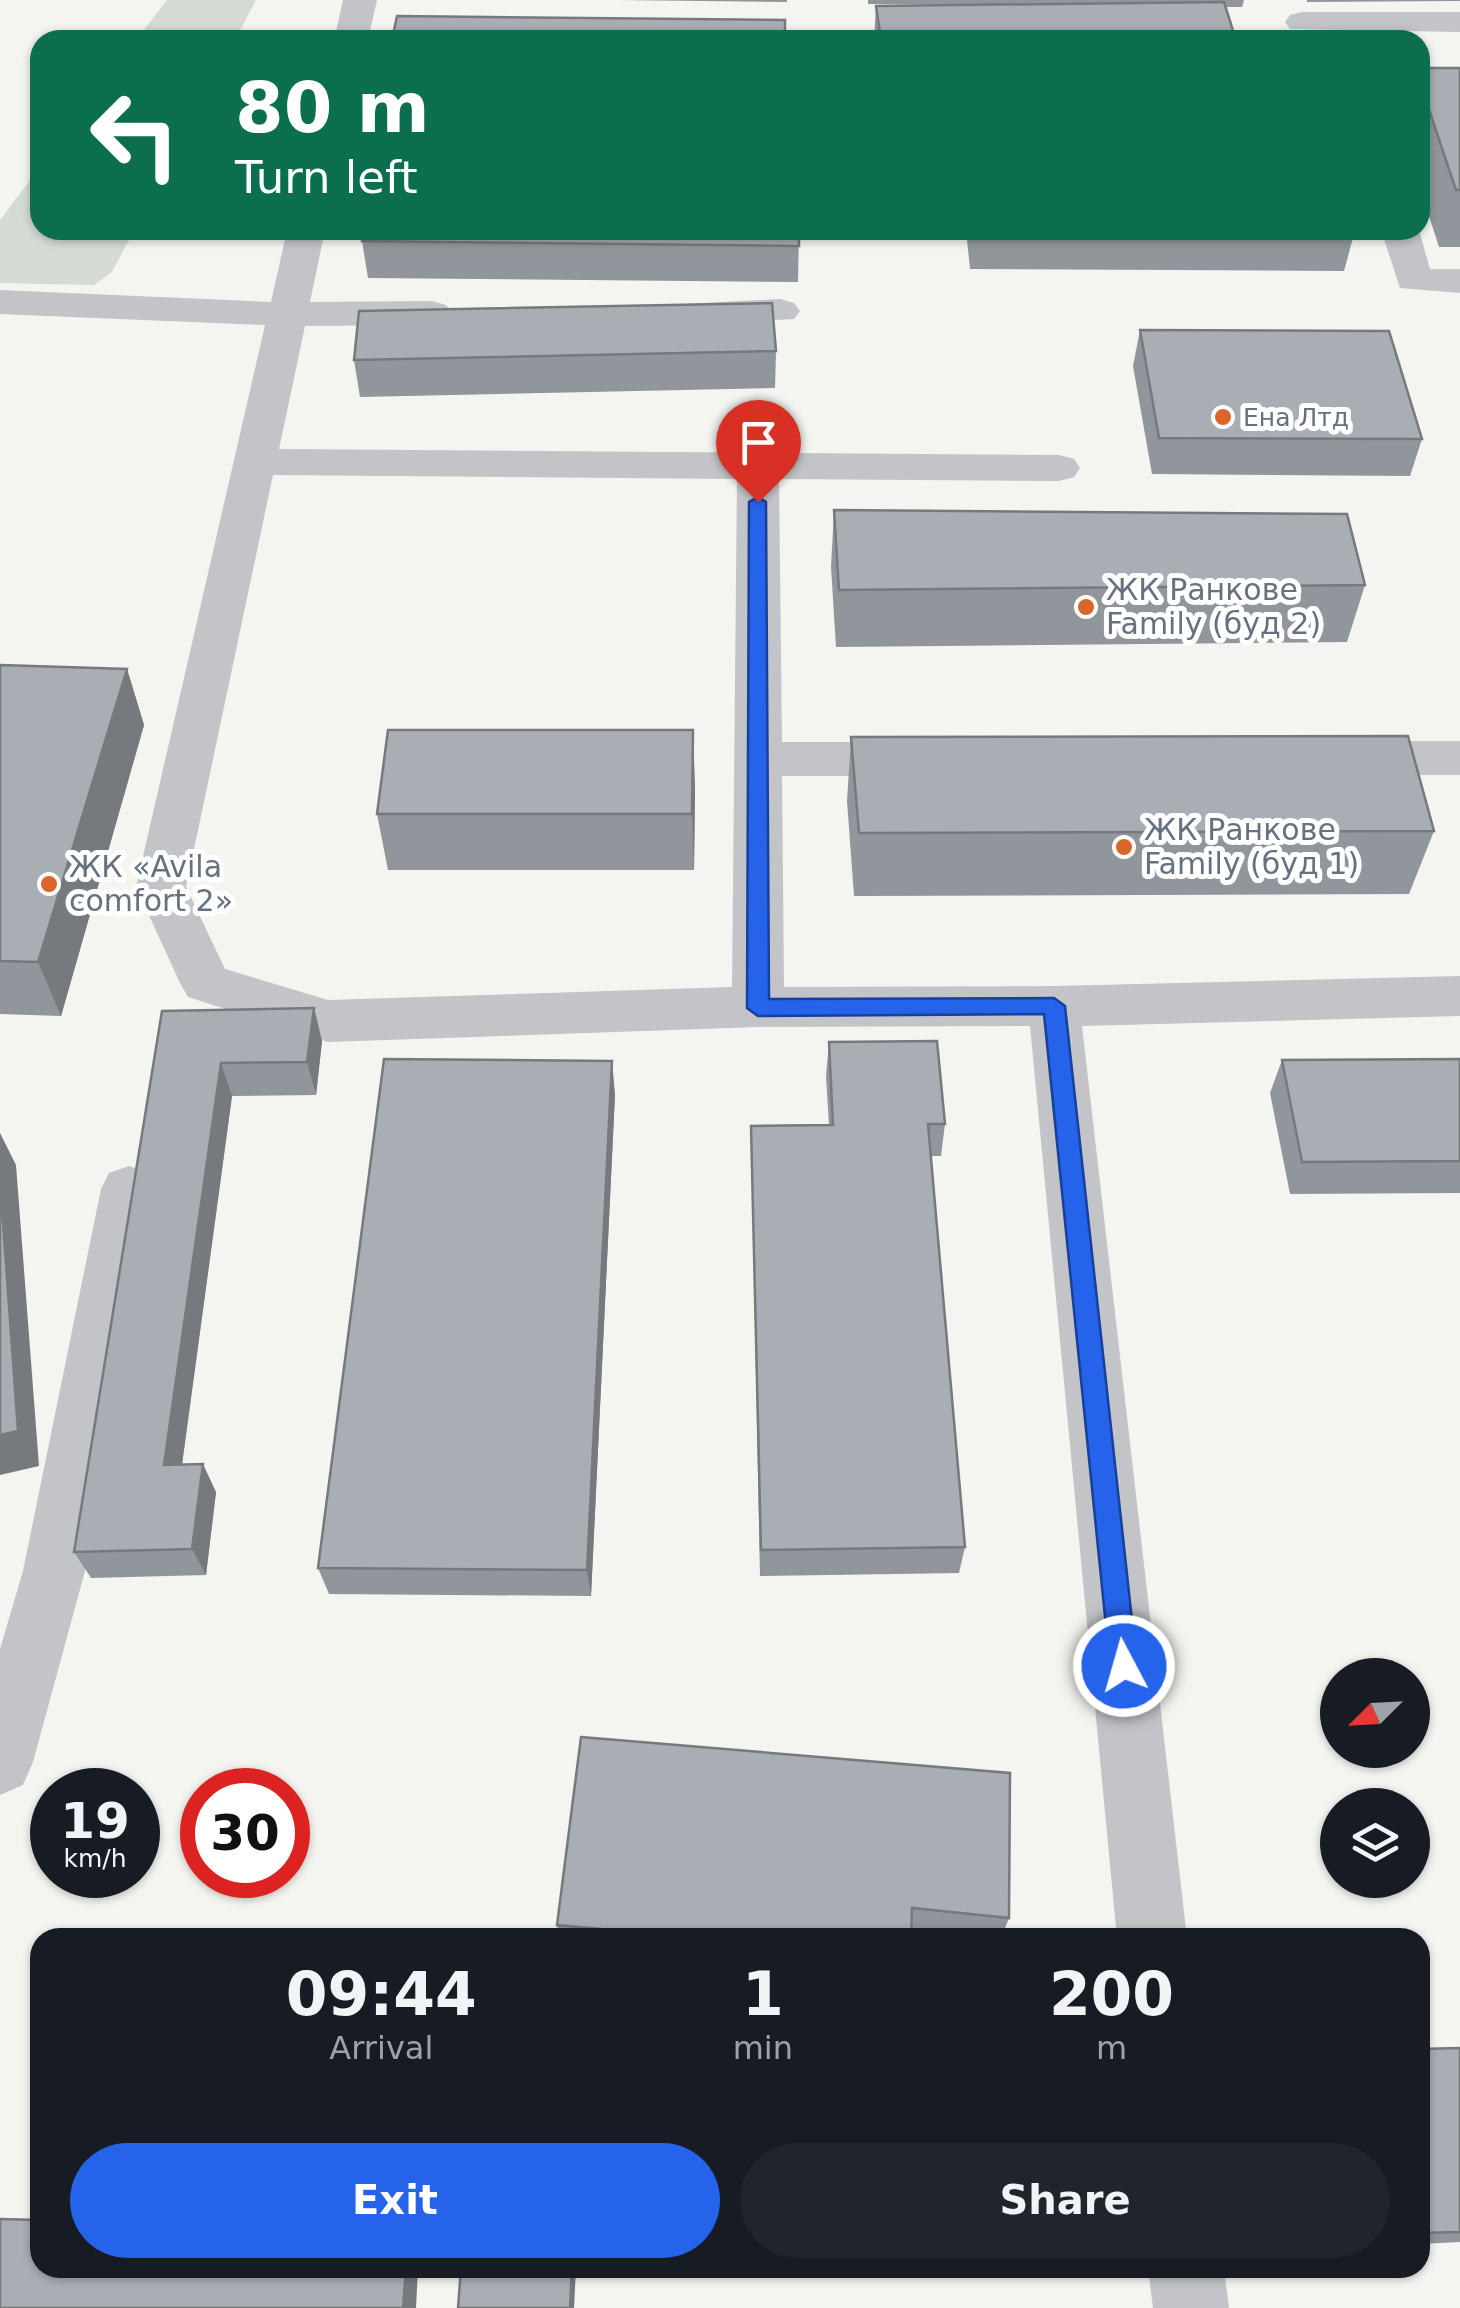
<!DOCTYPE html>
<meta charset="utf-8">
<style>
:root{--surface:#171b24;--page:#20242c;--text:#f1f3f6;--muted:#9ea1a6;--accent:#2563eb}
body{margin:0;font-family:"DejaVu Sans",sans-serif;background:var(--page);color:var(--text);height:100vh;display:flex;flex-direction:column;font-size:38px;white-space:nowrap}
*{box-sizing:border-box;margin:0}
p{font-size:32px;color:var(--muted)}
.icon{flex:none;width:55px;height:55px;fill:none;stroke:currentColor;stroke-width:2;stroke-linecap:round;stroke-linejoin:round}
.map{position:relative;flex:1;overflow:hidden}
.side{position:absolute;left:30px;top:1928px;width:1400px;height:350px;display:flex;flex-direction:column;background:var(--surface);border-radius:30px;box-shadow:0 2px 8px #0004}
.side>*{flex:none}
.banner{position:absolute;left:30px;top:30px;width:1400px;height:210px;border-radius:30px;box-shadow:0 2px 8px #0004;background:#0b6e4f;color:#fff;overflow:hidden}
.needle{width:65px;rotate:246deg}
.buttons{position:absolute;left:1320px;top:1658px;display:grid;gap:20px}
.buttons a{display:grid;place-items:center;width:110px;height:110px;border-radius:50%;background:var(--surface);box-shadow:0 2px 8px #0004;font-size:50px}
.speed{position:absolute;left:30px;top:1768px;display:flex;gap:20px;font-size:50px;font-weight:700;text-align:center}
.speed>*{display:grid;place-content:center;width:130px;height:130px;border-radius:50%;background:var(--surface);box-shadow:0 2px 8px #0004;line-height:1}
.speed small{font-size:25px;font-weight:400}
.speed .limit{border:15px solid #d22;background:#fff;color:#111}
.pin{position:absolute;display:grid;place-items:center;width:85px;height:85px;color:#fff;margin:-102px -42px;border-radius:50% 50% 50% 0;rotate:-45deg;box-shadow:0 0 10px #0007}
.pin .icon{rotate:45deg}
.me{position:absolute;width:110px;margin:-55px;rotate:354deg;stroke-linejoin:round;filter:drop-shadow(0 0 8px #0008)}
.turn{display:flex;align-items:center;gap:35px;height:210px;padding:0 40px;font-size:45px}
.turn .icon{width:130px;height:130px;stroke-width:2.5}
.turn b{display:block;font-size:70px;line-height:85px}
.eta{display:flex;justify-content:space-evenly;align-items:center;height:170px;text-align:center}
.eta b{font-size:60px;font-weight:800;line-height:70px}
.button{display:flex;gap:20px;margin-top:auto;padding:20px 40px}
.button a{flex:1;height:115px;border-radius:60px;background:var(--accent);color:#fff;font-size:40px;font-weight:800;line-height:115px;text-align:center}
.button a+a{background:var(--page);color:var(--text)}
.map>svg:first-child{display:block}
.green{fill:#d4dbd2}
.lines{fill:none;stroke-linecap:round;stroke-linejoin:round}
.minor{fill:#c2c4c8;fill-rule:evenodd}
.wall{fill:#90969b}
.shaded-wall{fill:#767a7e}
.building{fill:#a8aeb4;stroke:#767a7e;stroke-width:2.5}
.route{fill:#2563eb;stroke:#184099;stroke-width:2.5}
.poi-dot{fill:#da662a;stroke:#fff;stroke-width:4}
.labels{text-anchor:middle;stroke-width:10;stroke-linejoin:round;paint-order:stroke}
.far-poi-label{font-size:25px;fill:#657180;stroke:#fff;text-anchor:start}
.poi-label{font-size:30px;fill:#657180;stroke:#fff;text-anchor:start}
</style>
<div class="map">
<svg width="1460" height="2308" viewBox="0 0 1460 2308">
<rect width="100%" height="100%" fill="#f4f4f0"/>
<!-- green -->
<g class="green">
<polygon points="167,0 256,0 235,40 136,40"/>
<polygon points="40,167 40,230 134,230 112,272 94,285 0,283 0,220"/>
</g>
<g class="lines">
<!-- minor -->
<g class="minor">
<polygon points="343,0 377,0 368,40 334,40"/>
<polygon points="1302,12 1460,12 1460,32 1290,29 1285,22 1290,15"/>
<path d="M287,230H325L310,302L432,301L446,305L452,313L446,321L432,325L305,326L279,449L1059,455L1074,459L1080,468L1074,477L1059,481L779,479L782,742H925L942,747L949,759L942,771L925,776H782L784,987L1054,986L1460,976V1016L1082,1026L1187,1938H1117L1030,1026L758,1027L328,1042L188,997L180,983L136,887L265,325L0,314V290L271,302ZM273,475L737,479L732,987L328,1000L225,969L186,887Z"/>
<polygon points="1381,230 1419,230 1430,269 1460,269 1460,293 1400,288"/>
<polygon points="780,299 794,303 800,311 794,319 698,324 684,320 678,312 684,304"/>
<polygon points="1341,741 1460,741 1460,775 1341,775 1324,770 1317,758 1324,746"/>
<polygon points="129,1166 149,1173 157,1189 85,1571 33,1762 23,1785 0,1795 0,1649 23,1571 101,1189 109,1173"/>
<polygon points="1148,2268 1224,2268 1229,2308 1153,2308"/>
</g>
</g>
<!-- wall -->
<g class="wall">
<polygon points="618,0 787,0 787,2"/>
<polygon points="868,0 1244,0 1242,7 1225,7 1236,40 874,40 876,6 1009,5 868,4"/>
<polygon points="1307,0 1460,0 1460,1 1307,2"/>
<polygon points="1420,68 1460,68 1460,247 1439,247 1420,188"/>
<polygon points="799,230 798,282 368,278 362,241"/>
<polygon points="966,230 1352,230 1354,234 1344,271 970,269"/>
<polygon points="1140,330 1422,439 1410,476 1152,474 1133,366"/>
<polygon points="776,351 775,388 360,397 354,360"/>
<polygon points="834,510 1365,585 1347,642 836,647 831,567"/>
<polygon points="0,665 127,669 144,725 61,1016 0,1014"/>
<polygon points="851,737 1434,831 1409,894 854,896 847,801"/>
<polygon points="695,786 694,870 388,870 377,814"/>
<polygon points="314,1008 322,1041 316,1095 232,1096 182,1465 216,1492 206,1575 91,1578 74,1552 162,1011"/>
<polygon points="829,1042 945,1124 941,1156 930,1156 965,1547 959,1573 760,1576 751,1126 829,1125 826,1076"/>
<polygon points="1460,1059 1460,1193 1290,1194 1270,1093 1282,1060"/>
<polygon points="615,1094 591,1596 329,1594 318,1568"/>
<polygon points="581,1737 1009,1918 1001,1938 961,1938 911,1933 911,1938 560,1938 557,1925"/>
<polygon points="1460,2048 1460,2242 1420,2244 1420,2049"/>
</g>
<!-- shaded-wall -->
<g class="shaded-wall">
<polygon points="127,669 144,725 61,1016 38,962"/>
<polygon points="693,730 695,786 694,870 692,814"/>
<polygon points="314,1008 322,1041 316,1095 307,1062"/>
<polygon points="612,1061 615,1094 591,1596 587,1570"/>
<polygon points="221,1063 232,1096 178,1493 164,1465"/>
<polygon points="0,1133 16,1165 39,1466 0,1475"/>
<polygon points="203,1464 216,1492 206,1575 192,1549"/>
<polygon points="406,2268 418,2268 416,2308 403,2308"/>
<polygon points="572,2268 576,2268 574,2308 570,2308"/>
</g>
<!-- building -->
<g class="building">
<polygon points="1224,2 1236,40 881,40 876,6"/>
<polygon points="397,16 785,20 785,40 392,40"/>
<polygon points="1420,68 1460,68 1460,190 1456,190 1420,83"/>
<polygon points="365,230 799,230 799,246 362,241"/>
<polygon points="974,230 1352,230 1354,234 974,233"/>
<polygon points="772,303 776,351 354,360 359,311"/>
<polygon points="1140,330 1389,331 1422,439 1159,438"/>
<polygon points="834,510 1347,514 1365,585 839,590"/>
<polygon points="0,665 127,669 38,962 0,961"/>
<polygon points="388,730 693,730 692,814 377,814"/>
<polygon points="1408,736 1434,831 859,833 851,737"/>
<polygon points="314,1008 307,1062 221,1063 164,1465 203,1464 192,1549 74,1552 162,1011"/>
<polygon points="937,1041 945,1124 928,1124 965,1547 761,1550 751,1126 833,1125 829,1042"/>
<polygon points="384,1059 612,1061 587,1570 318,1568"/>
<polygon points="1460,1059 1460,1161 1302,1162 1282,1060"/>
<polygon points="0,1181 18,1431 0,1435"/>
<polygon points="581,1737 1010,1773 1009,1918 912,1908 911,1938 655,1938 655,1934 557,1925"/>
<polygon points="1460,2048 1460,2232 1420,2233 1420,2049"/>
<polygon points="0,2219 40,2220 40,2268 406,2268 403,2308 0,2308"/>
<polygon points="461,2268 572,2268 570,2308 458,2308"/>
</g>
<!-- route -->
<polygon class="route" points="758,497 766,502 769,999 1054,998 1065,1006 1137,1666 1133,1675 1124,1679 1114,1675 1110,1666 1044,1014 758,1016 747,1008 749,502"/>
<!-- markers -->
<g class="poi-dot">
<circle cx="1223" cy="417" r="10"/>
<circle cx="1086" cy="607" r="10"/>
<circle cx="1124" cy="847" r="10"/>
<circle cx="49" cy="884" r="10"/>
</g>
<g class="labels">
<!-- far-poi labels -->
<g class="far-poi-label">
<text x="1243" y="426">Ена Лтд</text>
</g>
<!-- poi labels -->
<g class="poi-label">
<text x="1106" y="600">ЖК Ранкове<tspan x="1106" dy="34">Family (буд 2)</tspan></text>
<text x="1144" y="840">ЖК Ранкове<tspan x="1144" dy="34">Family (буд 1)</tspan></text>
<text x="69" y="877">ЖК «Avila<tspan x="69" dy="34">comfort 2»</tspan></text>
</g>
</g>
</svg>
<div class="buttons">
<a><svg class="needle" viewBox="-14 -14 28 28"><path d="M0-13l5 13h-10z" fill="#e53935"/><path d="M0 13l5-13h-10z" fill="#9ea1a6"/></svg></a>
<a><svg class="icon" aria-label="layers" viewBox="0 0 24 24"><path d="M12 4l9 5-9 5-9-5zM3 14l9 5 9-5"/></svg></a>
</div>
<div class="speed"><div>19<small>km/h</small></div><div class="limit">30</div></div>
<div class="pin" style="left:758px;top:502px;background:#d93025"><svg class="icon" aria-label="arrive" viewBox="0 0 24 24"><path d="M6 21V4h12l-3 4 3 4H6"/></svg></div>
<svg class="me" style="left:1124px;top:1666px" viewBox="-20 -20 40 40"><circle r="17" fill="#2563eb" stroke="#fff" stroke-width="3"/><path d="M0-11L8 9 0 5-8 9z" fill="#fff"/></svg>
<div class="banner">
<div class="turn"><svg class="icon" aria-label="left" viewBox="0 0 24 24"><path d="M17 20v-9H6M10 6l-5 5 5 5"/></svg><div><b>80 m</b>Turn left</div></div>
</div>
<section class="side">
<div class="eta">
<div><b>09:44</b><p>Arrival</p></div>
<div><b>1</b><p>min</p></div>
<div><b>200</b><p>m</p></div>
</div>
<div class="button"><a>Exit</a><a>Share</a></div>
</section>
</div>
